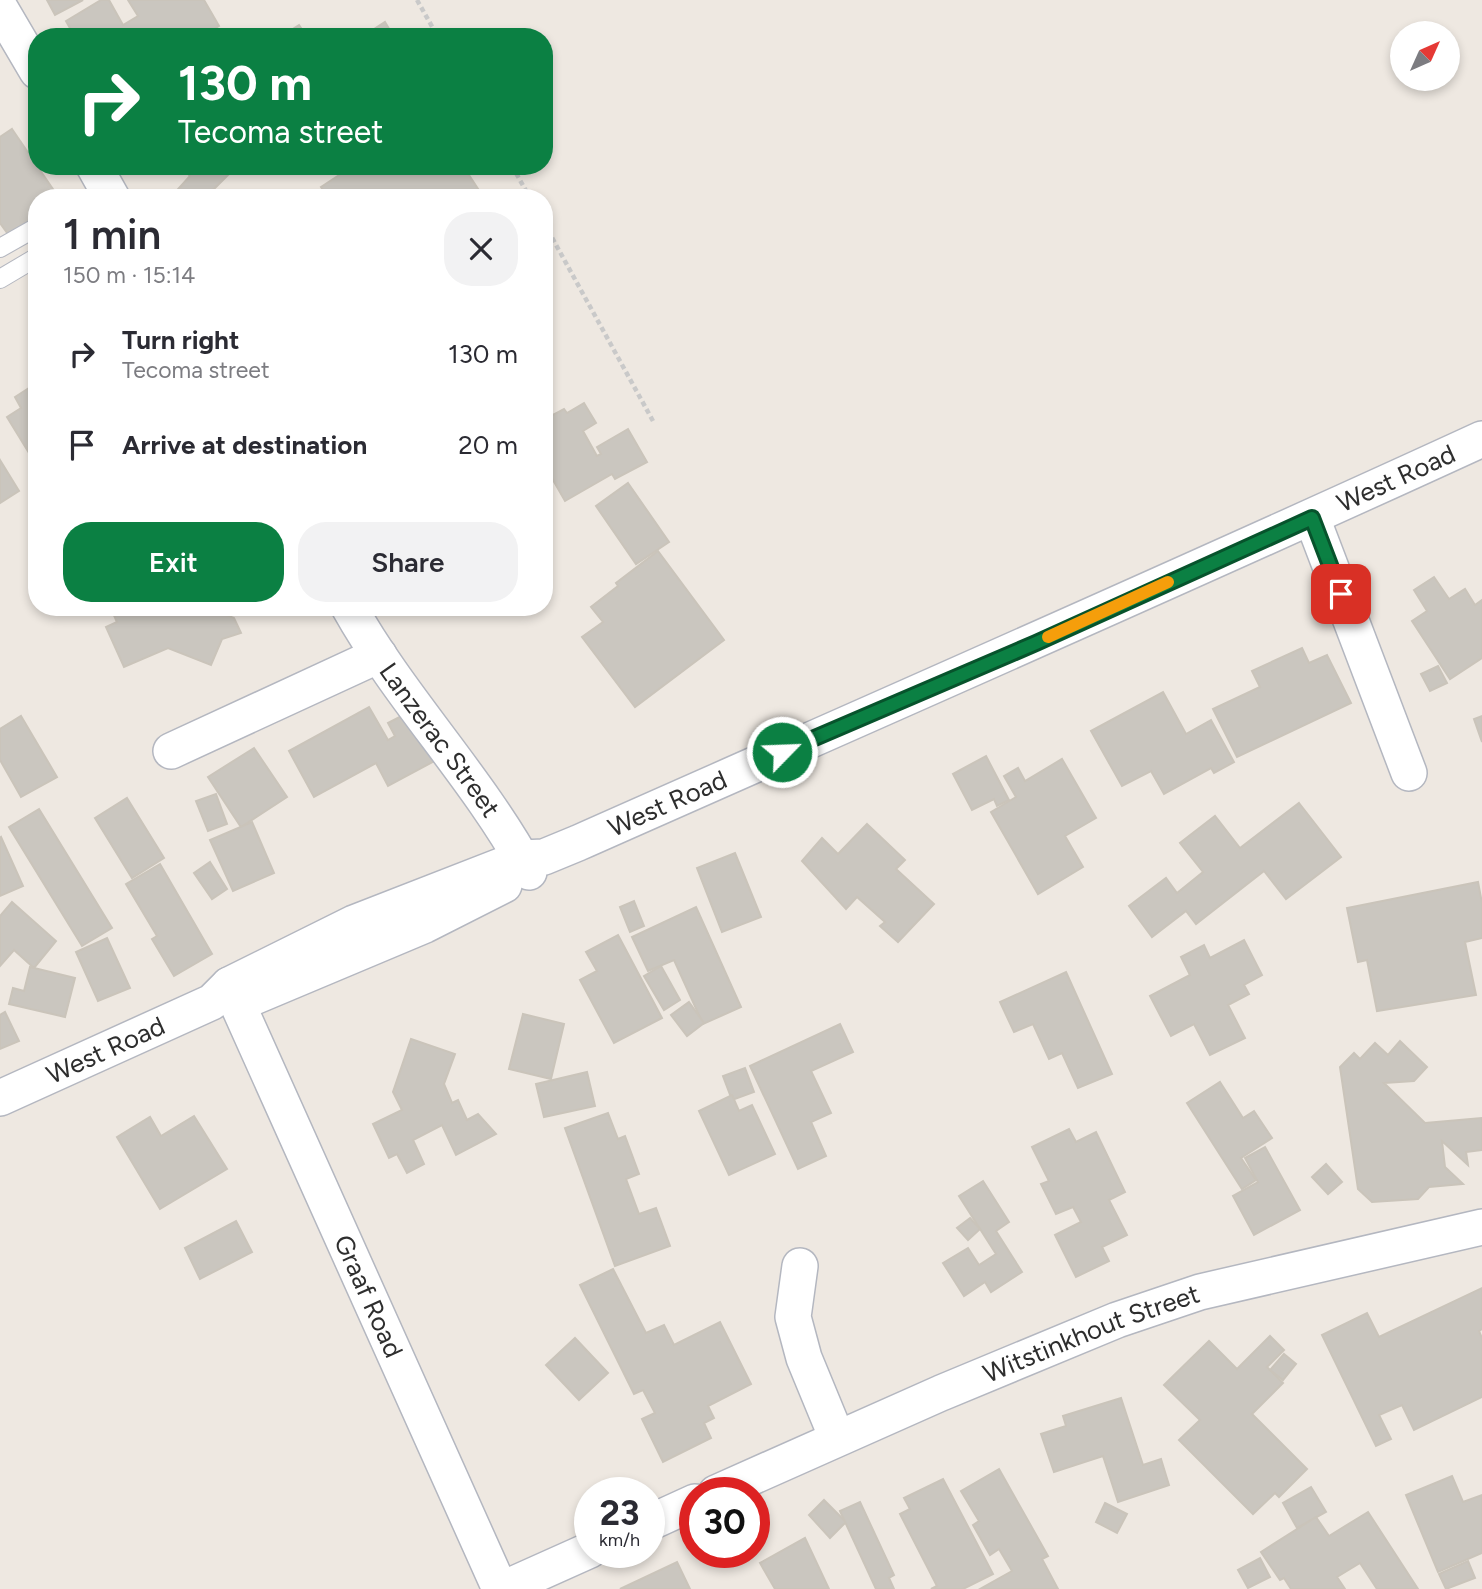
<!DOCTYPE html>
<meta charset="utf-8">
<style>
:root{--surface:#fff;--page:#f2f2f3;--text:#2b2b33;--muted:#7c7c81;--accent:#0b8043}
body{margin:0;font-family:Figtree,sans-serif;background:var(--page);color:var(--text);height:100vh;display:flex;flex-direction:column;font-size:26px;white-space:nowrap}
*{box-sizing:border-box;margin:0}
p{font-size:23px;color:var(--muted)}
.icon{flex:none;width:38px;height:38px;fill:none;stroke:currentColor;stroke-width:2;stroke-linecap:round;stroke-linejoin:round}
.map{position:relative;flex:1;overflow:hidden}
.details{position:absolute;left:28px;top:189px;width:525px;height:427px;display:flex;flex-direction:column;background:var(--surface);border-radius:28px;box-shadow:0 4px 10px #0003}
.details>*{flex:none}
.guide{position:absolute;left:28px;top:28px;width:525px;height:147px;border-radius:28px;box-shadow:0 4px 10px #0003;background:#0b8043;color:#fff;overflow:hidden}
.needle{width:46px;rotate:45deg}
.controls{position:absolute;left:1390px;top:21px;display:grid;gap:14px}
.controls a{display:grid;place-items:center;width:70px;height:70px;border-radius:50%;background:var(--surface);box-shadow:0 4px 10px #0003;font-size:35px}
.speed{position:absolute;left:574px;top:1477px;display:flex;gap:14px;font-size:35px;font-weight:700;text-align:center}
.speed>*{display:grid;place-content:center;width:91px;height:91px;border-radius:50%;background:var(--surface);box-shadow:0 4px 10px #0003;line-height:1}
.speed small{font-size:18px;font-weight:400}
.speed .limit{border:10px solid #d22;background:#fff;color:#111}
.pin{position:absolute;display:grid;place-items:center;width:60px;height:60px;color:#fff;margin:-30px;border-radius:14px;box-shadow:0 4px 10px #0006}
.me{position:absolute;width:77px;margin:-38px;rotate:66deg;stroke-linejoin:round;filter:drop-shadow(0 0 5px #0008)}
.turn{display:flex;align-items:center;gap:24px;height:147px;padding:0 35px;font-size:32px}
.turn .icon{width:91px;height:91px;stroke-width:2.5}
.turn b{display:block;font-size:49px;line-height:60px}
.round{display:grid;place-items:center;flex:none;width:74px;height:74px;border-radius:28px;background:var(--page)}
.overview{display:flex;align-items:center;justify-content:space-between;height:119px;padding:0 35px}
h1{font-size:42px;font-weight:600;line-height:52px}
.action{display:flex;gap:14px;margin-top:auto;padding:14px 35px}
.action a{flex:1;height:80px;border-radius:28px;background:var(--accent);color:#fff;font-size:28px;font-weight:600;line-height:80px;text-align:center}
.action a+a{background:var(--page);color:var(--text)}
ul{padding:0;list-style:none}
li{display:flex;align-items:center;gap:21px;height:91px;padding:0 35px}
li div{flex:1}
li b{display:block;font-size:26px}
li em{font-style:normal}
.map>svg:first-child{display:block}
.building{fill:#cac6bf;stroke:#cac4ba;stroke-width:2}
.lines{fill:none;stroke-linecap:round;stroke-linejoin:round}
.service-casing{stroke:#b4b7c0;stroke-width:20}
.minor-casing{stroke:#b4b7c0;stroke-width:38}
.path{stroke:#c9c9c9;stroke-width:4.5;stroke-dasharray:5 3.5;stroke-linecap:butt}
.service{stroke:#fff;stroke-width:18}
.minor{stroke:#fff;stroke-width:35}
.route-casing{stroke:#07532c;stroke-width:18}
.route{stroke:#0b8043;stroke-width:12}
.slow{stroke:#f59e0b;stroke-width:12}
.labels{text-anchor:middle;stroke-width:7;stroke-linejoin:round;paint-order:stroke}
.street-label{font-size:26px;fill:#2e2e2e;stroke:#fff}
</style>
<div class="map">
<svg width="1482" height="1589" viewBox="0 0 1482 1589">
<rect width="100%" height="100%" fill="#eee8e1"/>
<!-- building -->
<g class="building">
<polygon points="47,0 83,0 55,15"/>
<polygon points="101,0 109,0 123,25 138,16 128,0 204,0 219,26 201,37 75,37 66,21"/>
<polygon points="385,22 394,37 362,37"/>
<polygon points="299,25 307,37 286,37 285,34"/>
<polygon points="12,129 59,198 37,198 37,219 10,237 0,223 0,137"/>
<polygon points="181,166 237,166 205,198 170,198 190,176"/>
<polygon points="353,166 463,166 484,198 328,198 321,187"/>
<polygon points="32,386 37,393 37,466 7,417 21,408 15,397"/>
<polygon points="544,401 553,415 564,409 567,413 584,403 596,423 583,431 597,456 601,454 597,447 628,429 647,462 615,479 612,474 565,501 549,473 544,475"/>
<polygon points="0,460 19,491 0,503"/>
<polygon points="628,483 669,542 636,564 596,506"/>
<polygon points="658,551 724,640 635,707 582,637 603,622 591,607 618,586 616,583"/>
<polygon points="1434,577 1449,599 1465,589 1475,605 1482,600 1482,658 1450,679 1412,621 1427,611 1414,590"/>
<polygon points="120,607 219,607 221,613 234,618 241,633 222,639 211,665 168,648 124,667 106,627 117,622 112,611"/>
<polygon points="1302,648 1309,663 1327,655 1351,703 1237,757 1213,709 1260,687 1252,671"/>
<polygon points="1438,666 1447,683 1430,691 1421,674"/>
<polygon points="1163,692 1186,734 1211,720 1234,762 1214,773 1211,768 1164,794 1151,771 1122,786 1091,731"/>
<polygon points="369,707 388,740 395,736 388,723 413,710 440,758 388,786 376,763 314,797 289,751"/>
<polygon points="21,716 57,777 21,797 0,760 0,729"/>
<polygon points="1482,716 1482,742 1474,719"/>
<polygon points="254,748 287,797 241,827 208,777"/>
<polygon points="986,756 1009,800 997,806 994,799 972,810 953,774"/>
<polygon points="1062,759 1096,818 1065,836 1083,867 1038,894 991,812 1016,797 1004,776 1018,768 1025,781"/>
<polygon points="216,794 227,824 208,831 196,801"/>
<polygon points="127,798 164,858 132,878 95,818"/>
<polygon points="1299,803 1341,857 1286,899 1264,871 1196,924 1186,911 1152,937 1129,906 1166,878 1177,893 1203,872 1180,843 1215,816 1240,848"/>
<polygon points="39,809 112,928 82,946 9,827"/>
<polygon points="252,822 274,873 233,891 210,840"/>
<polygon points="867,824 905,860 896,869 934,904 898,942 880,926 885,922 857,897 846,909 802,861 822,838 838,854"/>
<polygon points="1,837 23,886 0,896 0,838"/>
<polygon points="735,853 761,917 722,932 697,868"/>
<polygon points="210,862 227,889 212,899 194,873"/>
<polygon points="160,864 212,954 174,976 152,939 157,936 126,884"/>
<polygon points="1478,882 1482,903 1482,938 1465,942 1476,995 1377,1011 1367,960 1358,962 1347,908"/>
<polygon points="634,901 644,926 630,932 620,907"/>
<polygon points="12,902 56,941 34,968 14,950 0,966 0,916"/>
<polygon points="696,907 741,1007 703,1024 674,960 648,971 632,937"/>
<polygon points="618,935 662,1018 614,1043 580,980 597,971 586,952"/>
<polygon points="107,938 130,988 98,1001 76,952"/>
<polygon points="1244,940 1262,975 1244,985 1249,994 1228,1005 1245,1038 1210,1055 1194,1024 1171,1036 1150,996 1190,975 1181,957 1204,945 1210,958"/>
<polygon points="661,966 680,1000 664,1010 644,976"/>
<polygon points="30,967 75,978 65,1017 9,1004 13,988 24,991"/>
<polygon points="1066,972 1112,1074 1078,1088 1062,1053 1049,1059 1033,1024 1014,1032 1000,1002"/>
<polygon points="689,1002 704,1023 687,1036 671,1015"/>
<polygon points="5,1012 19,1041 0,1049 0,1015"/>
<polygon points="523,1014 564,1024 551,1079 509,1069"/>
<polygon points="840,1024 853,1052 811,1071 831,1113 811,1122 826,1156 798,1169 750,1066"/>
<polygon points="411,1039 455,1054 444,1084 452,1103 458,1100 467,1120 478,1114 496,1134 456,1155 442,1125 413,1140 424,1164 407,1173 397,1154 389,1158 373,1124 402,1110 393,1092"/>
<polygon points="1400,1041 1427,1067 1414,1081 1384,1083 1425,1123 1482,1118 1482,1150 1466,1152 1468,1165 1442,1141 1445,1167 1463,1184 1429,1187 1418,1199 1372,1202 1358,1189 1340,1067 1354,1053 1360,1059 1375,1043 1388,1055"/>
<polygon points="745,1068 754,1092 732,1100 723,1076"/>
<polygon points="587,1072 595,1106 544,1117 536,1084"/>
<polygon points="1220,1082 1243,1118 1254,1111 1272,1138 1241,1158 1256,1180 1242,1189 1187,1103"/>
<polygon points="732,1095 739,1111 752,1105 775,1154 729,1175 699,1111"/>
<polygon points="608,1113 618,1139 625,1136 639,1174 626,1179 639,1214 656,1208 670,1246 615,1266 565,1128"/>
<polygon points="194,1116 227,1169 160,1209 117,1137 150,1117 161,1136"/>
<polygon points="1069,1129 1076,1142 1096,1132 1125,1192 1109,1200 1127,1235 1102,1247 1109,1261 1076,1277 1055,1235 1081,1222 1073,1207 1056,1214 1041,1184 1049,1181 1032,1147"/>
<polygon points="1265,1147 1300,1210 1254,1235 1233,1196 1258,1182 1245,1158"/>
<polygon points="1326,1164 1342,1182 1328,1194 1312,1177"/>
<polygon points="983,1181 1009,1222 996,1231 1022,1272 991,1292 985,1282 964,1296 943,1263 968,1248 979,1265 996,1254 959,1196"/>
<polygon points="970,1218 980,1229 968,1240 957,1228"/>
<polygon points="236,1221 252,1252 200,1279 185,1248"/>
<polygon points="613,1269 646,1333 664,1325 674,1345 720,1322 751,1384 708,1406 714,1418 704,1423 711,1438 663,1462 642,1419 655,1413 643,1390 634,1394 580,1285"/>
<polygon points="1482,1288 1482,1329 1479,1331 1482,1338 1482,1397 1414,1430 1402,1405 1379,1415 1391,1439 1376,1446 1322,1335 1367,1313 1379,1337"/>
<polygon points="1270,1336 1284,1350 1267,1367 1283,1383 1252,1414 1307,1469 1279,1497 1275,1493 1253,1514 1179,1440 1200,1420 1164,1385 1209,1341 1237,1369"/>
<polygon points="575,1338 608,1373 579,1400 546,1365"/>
<polygon points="1284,1354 1296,1364 1283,1380 1270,1370"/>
<polygon points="1121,1398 1143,1465 1161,1459 1169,1485 1118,1502 1103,1456 1054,1472 1041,1434 1066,1426 1063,1416"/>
<polygon points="999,1469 1048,1556 1042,1559 1058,1589 980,1589 1012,1571 999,1549 990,1555 973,1525 979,1521 961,1491"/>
<polygon points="1452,1476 1463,1502 1482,1495 1482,1553 1438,1572 1406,1495"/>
<polygon points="943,1479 993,1574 963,1589 931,1589 937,1586 900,1514 910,1509 904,1498"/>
<polygon points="1311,1487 1326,1512 1297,1528 1283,1503"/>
<polygon points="824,1500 846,1522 830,1538 809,1515"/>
<polygon points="860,1502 894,1575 889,1578 894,1589 876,1589 840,1511"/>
<polygon points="1105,1503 1127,1514 1117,1533 1096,1522"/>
<polygon points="1368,1512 1418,1589 1377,1589 1360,1563 1337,1577 1345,1589 1291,1589 1284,1578 1280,1580 1261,1552 1316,1517 1329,1536"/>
<polygon points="805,1538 829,1589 775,1589 760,1563"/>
<polygon points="1260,1558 1270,1577 1248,1588 1238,1570"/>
<polygon points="1468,1561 1475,1578 1446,1589 1439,1574"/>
<polygon points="677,1562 690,1589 620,1589"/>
</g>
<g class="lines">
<defs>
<g id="service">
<polyline points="0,248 37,227"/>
<polyline points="0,279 37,257"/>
</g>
<g id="minor">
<polyline points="0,8 37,71"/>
<polyline points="94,166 112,198"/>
<polyline points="1312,518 1409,773"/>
<path id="s1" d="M349,607C401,700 478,778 529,872"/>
<polyline points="171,751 379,655"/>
<path id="s2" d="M229,985L500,1589"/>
<polyline points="249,999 425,925 504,885"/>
<path id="s3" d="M0,1098L212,1002L229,985L354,923L521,858L544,857L578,843C880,709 1182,577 1482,439"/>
<polyline points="800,1266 793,1317 804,1358 837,1438"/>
<path id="s4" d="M716,1493L941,1393L1117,1320L1200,1292L1482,1227"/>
<polyline points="649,1523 695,1502"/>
<polyline points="503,1589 590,1550"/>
</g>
</defs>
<!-- service casing -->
<use href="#service" class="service-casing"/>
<!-- minor casing -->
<use href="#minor" class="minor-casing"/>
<!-- path -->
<g class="path">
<polyline points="417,0 438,37"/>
<polyline points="512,166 530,198"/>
<polyline points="544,223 653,421"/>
</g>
<!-- service -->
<use href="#service" class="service"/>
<!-- minor -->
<use href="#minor" class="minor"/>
</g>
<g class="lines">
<defs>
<polyline id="route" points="782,752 1036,643 1312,518 1341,594"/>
</defs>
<!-- route casing -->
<use href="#route" class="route-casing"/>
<!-- route -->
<use href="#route" class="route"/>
<!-- slow -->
<polyline class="slow" points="1048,637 1168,582"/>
</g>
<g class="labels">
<!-- street labels -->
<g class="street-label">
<text dy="9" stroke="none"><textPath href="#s3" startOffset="1531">West Road</textPath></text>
<text dy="9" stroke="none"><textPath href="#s1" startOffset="161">Lanzerac Street</textPath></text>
<text dy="9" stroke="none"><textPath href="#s3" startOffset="733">West Road</textPath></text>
<text dy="9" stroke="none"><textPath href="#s3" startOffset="116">West Road</textPath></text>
<text dy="9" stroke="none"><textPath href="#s2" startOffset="341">Graaf Road</textPath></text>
<text dy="9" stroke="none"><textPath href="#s4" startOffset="408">Witstinkhout Street</textPath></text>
</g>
</g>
</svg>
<div class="controls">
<a><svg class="needle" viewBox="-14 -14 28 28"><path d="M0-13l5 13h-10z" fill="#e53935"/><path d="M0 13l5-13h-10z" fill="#7c7c81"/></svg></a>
</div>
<div class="speed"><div>23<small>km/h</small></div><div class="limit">30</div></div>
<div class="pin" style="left:1341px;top:594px;background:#d93025"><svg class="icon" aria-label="arrive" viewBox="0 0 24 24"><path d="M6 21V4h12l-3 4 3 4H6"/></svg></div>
<svg class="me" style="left:782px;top:752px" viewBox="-20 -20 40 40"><circle r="17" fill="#0b8043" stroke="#fff" stroke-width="3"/><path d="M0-11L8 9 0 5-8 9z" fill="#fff"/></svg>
<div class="guide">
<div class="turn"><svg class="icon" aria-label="right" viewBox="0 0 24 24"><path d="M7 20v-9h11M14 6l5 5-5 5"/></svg><div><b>130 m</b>Tecoma street</div></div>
</div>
<section class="details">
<div class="overview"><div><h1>1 min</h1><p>150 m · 15:14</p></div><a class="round"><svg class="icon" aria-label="close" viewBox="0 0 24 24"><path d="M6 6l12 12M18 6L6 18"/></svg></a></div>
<ul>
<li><svg class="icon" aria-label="right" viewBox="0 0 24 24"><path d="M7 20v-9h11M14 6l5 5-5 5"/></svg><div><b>Turn right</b><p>Tecoma street</p></div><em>130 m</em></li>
<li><svg class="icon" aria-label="arrive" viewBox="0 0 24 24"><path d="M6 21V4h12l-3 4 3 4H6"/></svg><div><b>Arrive at destination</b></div><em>20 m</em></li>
</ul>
<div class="action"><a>Exit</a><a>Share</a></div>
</section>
</div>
